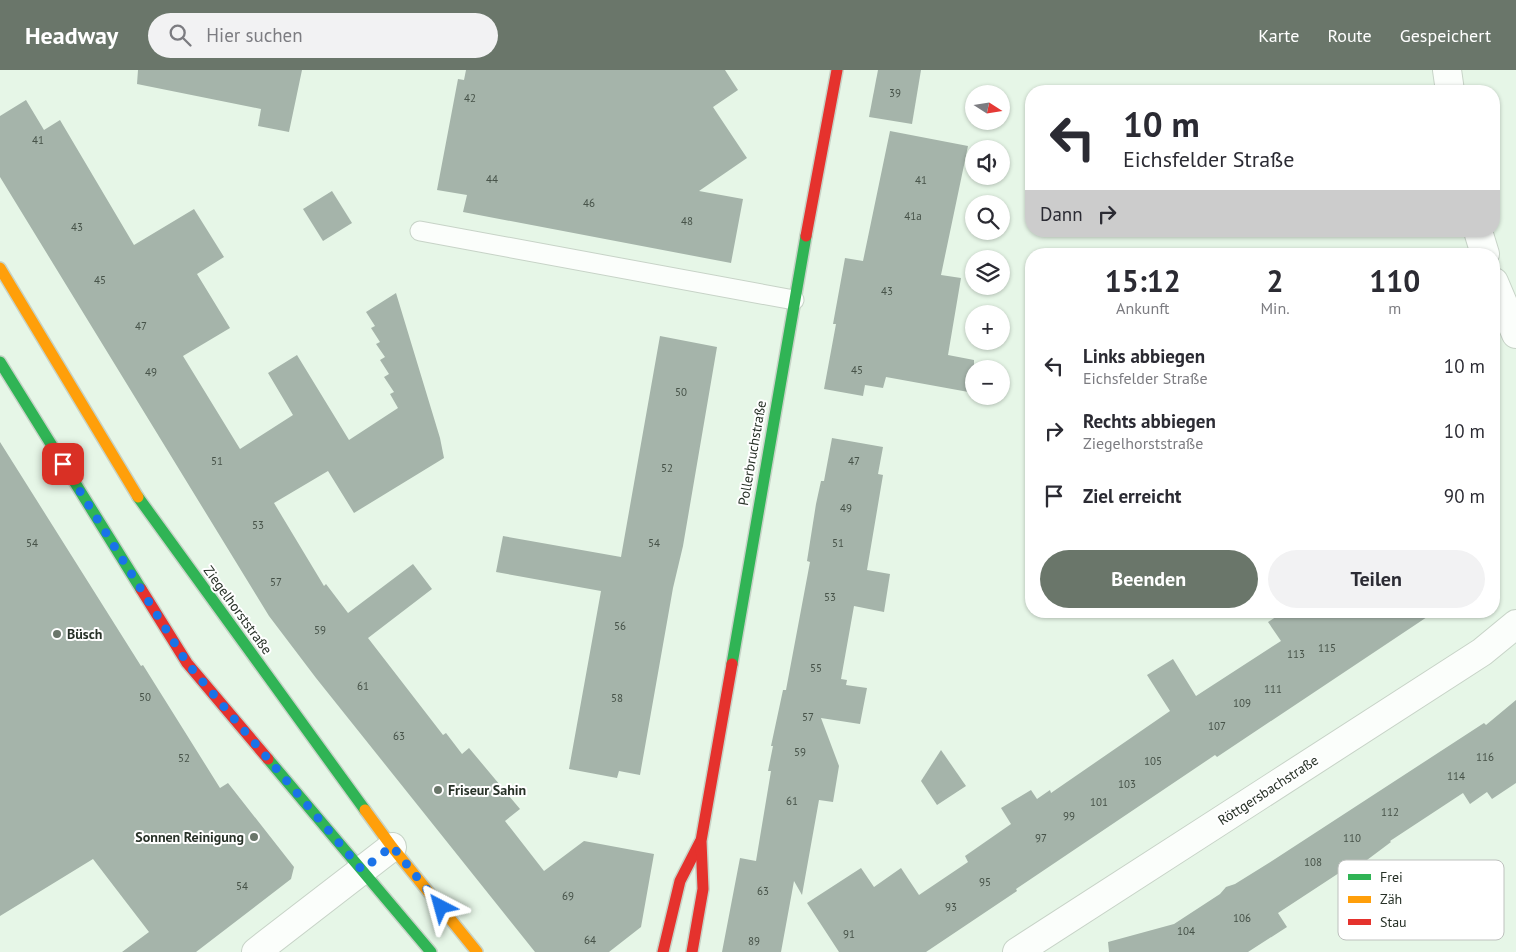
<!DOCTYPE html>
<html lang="de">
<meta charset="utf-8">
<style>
:root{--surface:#fff;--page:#f2f2f3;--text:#2b2b33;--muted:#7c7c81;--accent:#6a766a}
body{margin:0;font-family:"PT Sans",sans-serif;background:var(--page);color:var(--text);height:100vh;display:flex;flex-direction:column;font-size:19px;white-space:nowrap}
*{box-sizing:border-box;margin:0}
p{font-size:16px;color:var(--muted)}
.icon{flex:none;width:28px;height:28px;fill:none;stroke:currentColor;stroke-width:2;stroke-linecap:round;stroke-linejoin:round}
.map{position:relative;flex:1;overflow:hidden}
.panel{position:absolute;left:1025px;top:178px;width:475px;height:370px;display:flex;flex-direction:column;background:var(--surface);border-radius:20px;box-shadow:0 1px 4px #0004}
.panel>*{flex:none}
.guide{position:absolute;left:1025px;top:15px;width:475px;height:152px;border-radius:20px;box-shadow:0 1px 4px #0004;background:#fff;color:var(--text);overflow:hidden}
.needle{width:32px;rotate:102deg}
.tools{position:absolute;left:965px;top:15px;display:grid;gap:10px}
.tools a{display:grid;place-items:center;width:45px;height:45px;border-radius:50%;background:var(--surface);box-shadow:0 1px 4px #0004;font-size:25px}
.pin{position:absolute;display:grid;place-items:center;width:42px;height:42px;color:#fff;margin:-21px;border-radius:10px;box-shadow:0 2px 8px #0006}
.me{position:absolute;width:55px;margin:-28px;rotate:321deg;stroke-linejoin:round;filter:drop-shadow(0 0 4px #0008)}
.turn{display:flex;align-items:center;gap:18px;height:105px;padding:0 15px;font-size:22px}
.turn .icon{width:65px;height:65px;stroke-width:2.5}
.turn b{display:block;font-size:35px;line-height:42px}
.then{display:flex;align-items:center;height:48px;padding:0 15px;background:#0003;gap:10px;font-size:19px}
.eta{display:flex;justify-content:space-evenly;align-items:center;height:85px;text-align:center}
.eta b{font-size:30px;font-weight:700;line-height:35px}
.action{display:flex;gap:10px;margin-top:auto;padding:10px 15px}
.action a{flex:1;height:58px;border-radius:30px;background:var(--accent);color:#fff;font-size:20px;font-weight:700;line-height:58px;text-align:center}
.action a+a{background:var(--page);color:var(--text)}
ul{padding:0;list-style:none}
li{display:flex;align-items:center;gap:15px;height:65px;padding:0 15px}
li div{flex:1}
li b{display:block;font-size:19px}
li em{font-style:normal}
header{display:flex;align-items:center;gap:30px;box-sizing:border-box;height:70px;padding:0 25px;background:var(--accent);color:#fff}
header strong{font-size:24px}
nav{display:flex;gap:28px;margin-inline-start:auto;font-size:18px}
.search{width:350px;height:45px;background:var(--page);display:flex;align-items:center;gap:12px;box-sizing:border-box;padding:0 18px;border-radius:28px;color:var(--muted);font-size:19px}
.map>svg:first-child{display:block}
.building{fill:#a5b4aa}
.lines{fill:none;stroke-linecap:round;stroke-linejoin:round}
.lane-casing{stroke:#c7d3c7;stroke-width:21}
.street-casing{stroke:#c7d3c7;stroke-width:30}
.fast-casing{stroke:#c7d3c7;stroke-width:14}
.slow-casing{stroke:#c7d3c7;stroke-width:14}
.jam-casing{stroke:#c7d3c7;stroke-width:14}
.lane{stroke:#fbfefb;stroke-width:19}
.street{stroke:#fbfefb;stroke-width:28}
.fast{stroke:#30b455;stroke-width:11}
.slow{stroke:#ff9f0a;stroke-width:11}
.jam{stroke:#e5322d;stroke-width:11}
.route{stroke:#1a73e8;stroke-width:9;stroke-dasharray:0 16.2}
.poi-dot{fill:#6a766a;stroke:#fff;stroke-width:2}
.labels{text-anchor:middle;stroke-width:4;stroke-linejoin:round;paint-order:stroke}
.number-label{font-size:11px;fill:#465248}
.street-label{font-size:14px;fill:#273127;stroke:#fff}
.poi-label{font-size:14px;font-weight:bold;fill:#273127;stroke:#fff;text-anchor:start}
.key{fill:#fff;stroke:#bec1be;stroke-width:1}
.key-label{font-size:14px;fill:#273127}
</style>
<header>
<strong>Headway</strong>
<div class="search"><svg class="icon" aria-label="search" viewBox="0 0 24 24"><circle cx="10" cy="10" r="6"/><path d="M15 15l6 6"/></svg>Hier suchen</div>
<nav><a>Karte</a><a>Route</a><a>Gespeichert</a></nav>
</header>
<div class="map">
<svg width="1516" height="882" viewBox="0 0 1516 882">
<rect width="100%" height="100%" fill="#e6f6e7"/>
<!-- building -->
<g class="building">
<polygon points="138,0 302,0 289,62 258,56 261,39 137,14"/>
<polygon points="466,0 725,0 738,20 713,37 747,88 699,121 743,129 731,193 463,142 467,125 437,120 458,9 464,10"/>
<polygon points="878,0 921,0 912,54 869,47"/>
<polygon points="26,30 44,60 60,50 134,175 194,139 224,187 197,204 230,258 183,286 240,379 293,345 268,303 297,285 349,370 398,338 390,324 394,322 384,307 389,304 380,290 385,287 376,274 380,272 371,258 375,256 366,242 396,223 440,368 444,388 354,443 328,401 274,433 324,516 326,514 348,543 413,494 432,519 368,568 443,665 446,663 462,684 469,678 520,739 505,751 544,801 584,771 654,784 641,857 609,882 535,882 316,608 269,546 0,107 0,46"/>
<polygon points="890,61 968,76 941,205 961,208 948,285 974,290 974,323 886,307 883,318 865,315 863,326 824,319 836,254 833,254 845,188 863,191"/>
<polygon points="332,121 352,153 323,171 303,139"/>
<polygon points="660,266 717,277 683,476 673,518 640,705 619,701 617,708 569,699 601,521 496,502 503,466 621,487"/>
<polygon points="832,368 883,377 878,404 883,405 867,500 890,504 884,542 854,536 841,609 847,610 846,615 867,618 860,654 821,648 839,696 833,732 819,730 802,825 794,811 781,882 722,882 740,788 756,791 771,701 768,701 773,676 771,676 783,620 786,620 810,492 807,491 816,434 821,411 824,411"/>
<polygon points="0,372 141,596 143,595 220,718 228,713 294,797 291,809 196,882 122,882 149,862 93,789 0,846"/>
<polygon points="1285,541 1436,541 1217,687 1215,685 1016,819 1017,821 926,882 839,882 807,833 861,798 874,817 901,798 919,825 968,792 965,786 1011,754 1001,738 1031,720 1037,729 1050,720 1051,723 1170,641 1147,605 1173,589 1196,626 1281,571 1268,552"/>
<polygon points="1516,630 1516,713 1492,729 1487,722 1470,734 1463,723 1390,771 1391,772 1343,808 1339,803 1278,843 1287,857 1248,882 1109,882 1108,872 1174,854 1220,824 1226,817 1235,814 1275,789 1484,653 1486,655"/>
<polygon points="941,680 966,716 937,735 921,711"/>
</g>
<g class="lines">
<defs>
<polyline id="lane" points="420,161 794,230"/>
<g id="street">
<polyline points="1447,0 1450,21"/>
<polyline points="1478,161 1485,184"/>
<polyline points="1494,212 1516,264"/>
<polyline points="256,882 392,777"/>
<polyline points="1017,882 1482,582 1516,554"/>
</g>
<g id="fast">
<polyline points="0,292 141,519"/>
<polyline points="138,427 365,740"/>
<polyline points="732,594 806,166"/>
<polyline points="268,689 431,882"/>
</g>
<g id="slow">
<polyline points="0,198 138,427"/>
<polyline points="365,740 392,777 477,882"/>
</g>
<g id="jam">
<polyline points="806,166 837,0"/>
<polyline points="141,519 187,593 268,689"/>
<polyline points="663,882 680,811 700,772"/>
<polyline points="692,882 703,819 701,771 732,594"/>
</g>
</defs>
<!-- lane casing -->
<use href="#lane" class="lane-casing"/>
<!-- street casing -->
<use href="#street" class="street-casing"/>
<!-- fast casing -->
<use href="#fast" class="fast-casing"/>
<!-- slow casing -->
<use href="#slow" class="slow-casing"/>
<!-- jam casing -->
<use href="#jam" class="jam-casing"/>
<!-- lane -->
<use href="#lane" class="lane"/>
<!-- street -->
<use href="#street" class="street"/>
<!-- fast -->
<use href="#fast" class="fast"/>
<!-- slow -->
<use href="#slow" class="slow"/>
<!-- jam -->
<use href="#jam" class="jam"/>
</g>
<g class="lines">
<!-- route -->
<polyline class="route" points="63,394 187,593 362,800 392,776 441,837"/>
</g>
<!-- markers -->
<g class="poi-dot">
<circle cx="57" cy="564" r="5"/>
<circle cx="438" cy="720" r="5"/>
<circle cx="254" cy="767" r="5"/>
</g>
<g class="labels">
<!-- number labels -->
<g class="number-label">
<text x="895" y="27">39</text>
<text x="470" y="32">42</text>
<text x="38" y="74">41</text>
<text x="492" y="113">44</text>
<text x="921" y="114">41</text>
<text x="589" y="137">46</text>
<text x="913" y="150">41a</text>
<text x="687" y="155">48</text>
<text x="77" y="161">43</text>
<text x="100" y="214">45</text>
<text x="887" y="225">43</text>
<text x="141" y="260">47</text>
<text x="857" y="304">45</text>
<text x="151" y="306">49</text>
<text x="681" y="326">50</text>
<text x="217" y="395">51</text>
<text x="854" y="395">47</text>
<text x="667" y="402">52</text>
<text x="846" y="442">49</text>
<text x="258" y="459">53</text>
<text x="32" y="477">54</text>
<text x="654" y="477">54</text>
<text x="838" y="477">51</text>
<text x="276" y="516">57</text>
<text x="830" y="531">53</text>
<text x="620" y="560">56</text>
<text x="320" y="564">59</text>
<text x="1327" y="582">115</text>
<text x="1296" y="588">113</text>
<text x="816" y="602">55</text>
<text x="363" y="620">61</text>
<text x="1273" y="623">111</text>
<text x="145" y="631">50</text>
<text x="617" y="632">58</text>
<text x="1242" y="637">109</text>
<text x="808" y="651">57</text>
<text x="1217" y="660">107</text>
<text x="399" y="670">63</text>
<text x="800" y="686">59</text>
<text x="1485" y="691">116</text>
<text x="184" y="692">52</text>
<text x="1153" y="695">105</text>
<text x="1456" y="710">114</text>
<text x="1127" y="718">103</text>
<text x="792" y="735">61</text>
<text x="1099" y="736">101</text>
<text x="1390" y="746">112</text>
<text x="1069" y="750">99</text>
<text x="1041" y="772">97</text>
<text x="1352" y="772">110</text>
<text x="1313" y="796">108</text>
<text x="985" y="816">95</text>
<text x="242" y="820">54</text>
<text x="763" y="825">63</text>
<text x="568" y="830">69</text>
<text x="951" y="841">93</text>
<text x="1242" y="852">106</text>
<text x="1186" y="865">104</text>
<text x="849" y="868">91</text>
<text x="590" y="874">64</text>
<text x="754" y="875">89</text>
</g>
<!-- street labels -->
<g class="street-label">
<text transform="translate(752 383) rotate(-80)" y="5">Pollerbruchstraße</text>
<text transform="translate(238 540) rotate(54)" y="5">Ziegelhorststraße</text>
<text transform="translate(1268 720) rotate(-33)" y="5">Röttgersbachstraße</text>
</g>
<!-- poi labels -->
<g class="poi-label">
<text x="67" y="569">Büsch</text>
<text x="448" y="725">Friseur Sahin</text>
<text x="244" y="772" text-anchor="end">Sonnen Reinigung</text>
</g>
</g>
<!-- legend -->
<rect x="1338" y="790" width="166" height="80" rx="8" class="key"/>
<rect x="1348" y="804" width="23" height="6" fill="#30b455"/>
<rect x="1348" y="826" width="23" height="7" fill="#ff9f0a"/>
<rect x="1348" y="849" width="23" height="6" fill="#e5322d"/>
<g class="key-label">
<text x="1380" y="812">Frei</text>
<text x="1380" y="834">Zäh</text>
<text x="1380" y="857">Stau</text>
</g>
</svg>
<div class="tools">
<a><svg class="needle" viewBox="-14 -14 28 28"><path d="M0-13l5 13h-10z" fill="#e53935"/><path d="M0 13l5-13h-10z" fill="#7c7c81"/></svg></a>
<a><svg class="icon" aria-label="sound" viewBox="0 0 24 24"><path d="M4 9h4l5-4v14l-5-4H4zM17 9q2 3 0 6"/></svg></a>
<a><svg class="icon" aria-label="search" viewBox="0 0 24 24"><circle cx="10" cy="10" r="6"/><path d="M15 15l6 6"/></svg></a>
<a><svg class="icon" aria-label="layers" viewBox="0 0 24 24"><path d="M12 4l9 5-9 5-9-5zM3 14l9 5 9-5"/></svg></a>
<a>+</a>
<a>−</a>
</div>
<div class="pin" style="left:63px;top:394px;background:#d93025"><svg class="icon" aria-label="arrive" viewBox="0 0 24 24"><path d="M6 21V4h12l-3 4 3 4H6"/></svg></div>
<svg class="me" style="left:441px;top:837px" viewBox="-20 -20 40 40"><path d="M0-17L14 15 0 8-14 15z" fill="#1a73e8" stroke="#fff" stroke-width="4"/></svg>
<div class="guide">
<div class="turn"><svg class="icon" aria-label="left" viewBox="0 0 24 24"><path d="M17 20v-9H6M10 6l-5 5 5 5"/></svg><div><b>10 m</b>Eichsfelder Straße</div></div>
<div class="then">Dann<svg class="icon" aria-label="right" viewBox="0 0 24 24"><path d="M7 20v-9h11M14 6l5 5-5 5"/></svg></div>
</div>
<section class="panel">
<div class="eta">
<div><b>15:12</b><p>Ankunft</p></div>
<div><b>2</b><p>Min.</p></div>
<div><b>110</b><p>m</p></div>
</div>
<ul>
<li><svg class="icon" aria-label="left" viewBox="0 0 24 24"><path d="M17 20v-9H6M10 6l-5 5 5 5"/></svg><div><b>Links abbiegen</b><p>Eichsfelder Straße</p></div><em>10 m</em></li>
<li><svg class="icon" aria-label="right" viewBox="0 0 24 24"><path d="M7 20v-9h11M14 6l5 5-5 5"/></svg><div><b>Rechts abbiegen</b><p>Ziegelhorststraße</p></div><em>10 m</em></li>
<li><svg class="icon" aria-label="arrive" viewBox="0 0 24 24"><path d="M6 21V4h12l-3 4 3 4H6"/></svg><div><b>Ziel erreicht</b></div><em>90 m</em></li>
</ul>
<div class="action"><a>Beenden</a><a>Teilen</a></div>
</section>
</div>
